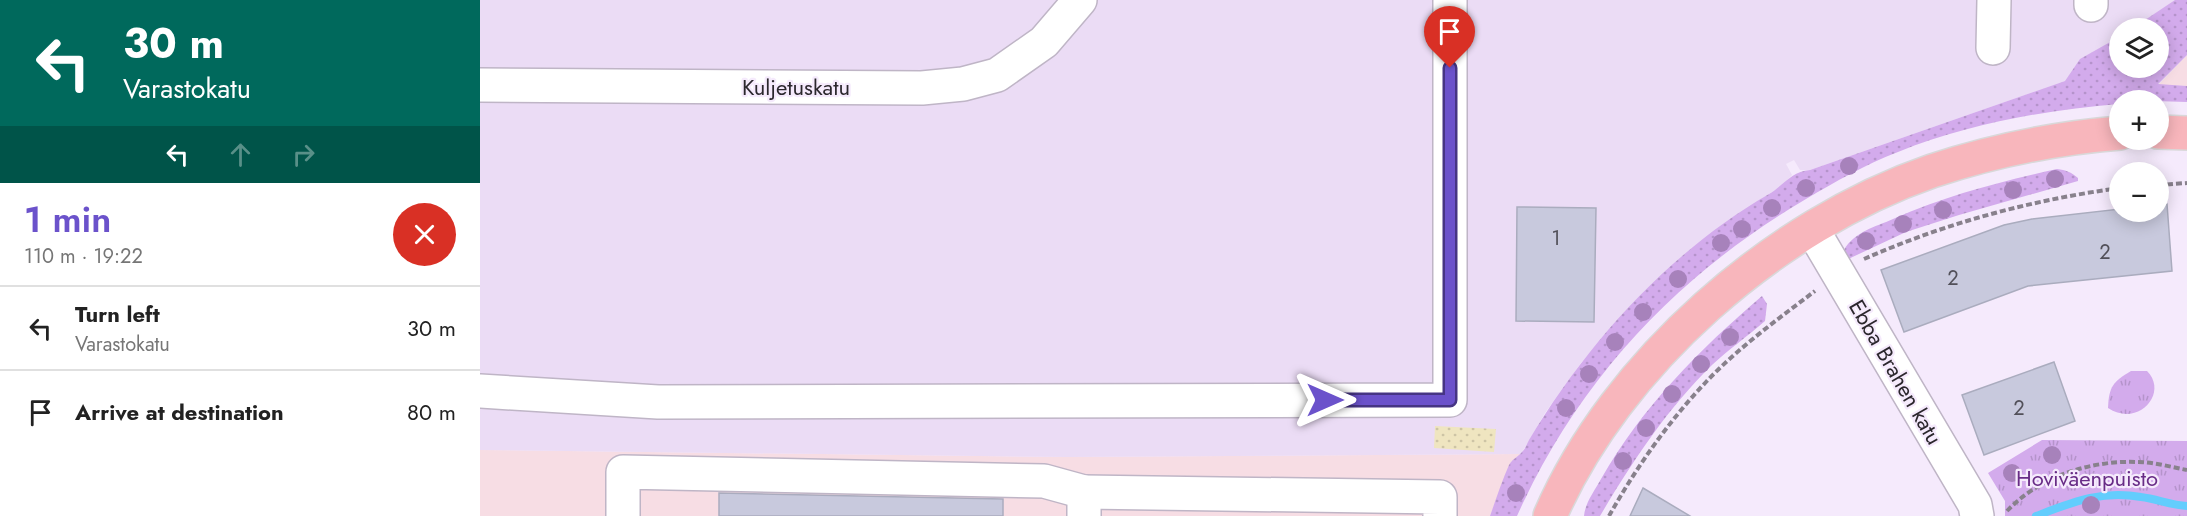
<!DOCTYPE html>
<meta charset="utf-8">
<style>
:root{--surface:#fff;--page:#f2f2f2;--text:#222;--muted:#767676;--line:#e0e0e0;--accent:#6b52cb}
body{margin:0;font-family:Jost,sans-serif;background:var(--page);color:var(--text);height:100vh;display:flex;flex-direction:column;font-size:22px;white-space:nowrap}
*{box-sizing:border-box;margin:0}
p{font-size:20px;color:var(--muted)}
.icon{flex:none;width:33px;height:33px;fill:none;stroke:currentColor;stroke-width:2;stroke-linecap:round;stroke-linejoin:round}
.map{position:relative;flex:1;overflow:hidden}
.panel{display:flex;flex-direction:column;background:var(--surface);width:480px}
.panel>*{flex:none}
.guide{background:#00695c;color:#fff;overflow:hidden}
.fabs{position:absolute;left:1629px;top:18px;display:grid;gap:12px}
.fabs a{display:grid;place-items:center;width:60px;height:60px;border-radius:50%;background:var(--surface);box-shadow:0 3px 15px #0003;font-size:30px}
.pin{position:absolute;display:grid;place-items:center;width:51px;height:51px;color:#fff;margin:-62px -26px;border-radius:50% 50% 50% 0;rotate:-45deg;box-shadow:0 0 6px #0007}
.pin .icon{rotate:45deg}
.me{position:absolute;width:66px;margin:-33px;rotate:90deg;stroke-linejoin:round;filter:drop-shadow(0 0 4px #0008)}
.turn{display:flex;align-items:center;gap:21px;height:126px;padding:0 24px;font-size:27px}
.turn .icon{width:78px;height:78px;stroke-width:2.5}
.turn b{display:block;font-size:42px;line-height:51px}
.lanes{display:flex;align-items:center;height:57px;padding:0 24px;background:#0003;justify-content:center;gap:30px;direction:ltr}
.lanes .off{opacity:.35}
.round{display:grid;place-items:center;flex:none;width:63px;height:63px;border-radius:32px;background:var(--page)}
.summary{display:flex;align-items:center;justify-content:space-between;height:102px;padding:0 24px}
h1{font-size:36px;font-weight:600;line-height:45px;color:var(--accent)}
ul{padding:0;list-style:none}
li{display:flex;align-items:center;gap:18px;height:84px;padding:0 24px;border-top:2px solid var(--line)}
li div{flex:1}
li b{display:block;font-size:22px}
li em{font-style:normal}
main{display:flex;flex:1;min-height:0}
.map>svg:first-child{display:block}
.commercial{fill:#f7dde4}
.built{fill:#ebdcf5;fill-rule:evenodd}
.grass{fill:url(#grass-dots)}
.sand{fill:url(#sand-dots)}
.park{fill:url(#park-tufts)}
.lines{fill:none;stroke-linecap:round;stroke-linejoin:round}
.stream{stroke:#63cdfd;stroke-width:8}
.building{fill:#c8c9dd;stroke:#aaacbe;stroke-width:1.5}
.minor-casing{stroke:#bfb5c6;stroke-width:36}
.major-casing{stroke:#d9d8d9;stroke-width:36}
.path{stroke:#88818c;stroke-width:4;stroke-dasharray:6 3;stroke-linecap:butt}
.minor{stroke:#fff;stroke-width:33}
.major{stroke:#f8b6bc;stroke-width:33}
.tree{fill:#a782bb}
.route-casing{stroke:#463584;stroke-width:15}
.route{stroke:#6b52cb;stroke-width:10}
.labels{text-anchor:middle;stroke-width:4.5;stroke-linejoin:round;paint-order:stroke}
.number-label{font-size:20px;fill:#525059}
.street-label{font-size:22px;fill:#2b272d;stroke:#f5eafc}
.park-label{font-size:22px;fill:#682c86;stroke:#f5eafc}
</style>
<main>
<section class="panel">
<div class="guide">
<div class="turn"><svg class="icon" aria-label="left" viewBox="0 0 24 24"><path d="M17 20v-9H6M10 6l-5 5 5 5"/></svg><div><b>30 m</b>Varastokatu</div></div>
<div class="lanes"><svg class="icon" aria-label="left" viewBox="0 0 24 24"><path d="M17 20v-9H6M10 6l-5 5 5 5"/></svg><svg class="icon off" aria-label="ahead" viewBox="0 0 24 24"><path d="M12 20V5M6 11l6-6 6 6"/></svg><svg class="icon off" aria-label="right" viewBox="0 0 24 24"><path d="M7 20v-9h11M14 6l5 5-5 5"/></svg></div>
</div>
<div class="summary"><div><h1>1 min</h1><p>110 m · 19:22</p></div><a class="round" style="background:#d93025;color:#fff"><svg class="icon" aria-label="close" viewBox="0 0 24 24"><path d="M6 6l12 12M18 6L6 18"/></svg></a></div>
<ul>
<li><svg class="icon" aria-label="left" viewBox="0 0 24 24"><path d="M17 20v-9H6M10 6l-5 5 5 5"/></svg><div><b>Turn left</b><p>Varastokatu</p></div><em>30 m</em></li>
<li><svg class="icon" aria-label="arrive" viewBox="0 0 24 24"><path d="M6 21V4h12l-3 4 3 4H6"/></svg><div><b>Arrive at destination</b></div><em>80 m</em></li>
</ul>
</section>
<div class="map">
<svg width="1707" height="516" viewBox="0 0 1707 516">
<defs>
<pattern id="grass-dots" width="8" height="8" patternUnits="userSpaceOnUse" patternTransform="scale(1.5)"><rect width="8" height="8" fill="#d3abec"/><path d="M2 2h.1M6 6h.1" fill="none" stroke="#b593cb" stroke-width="1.8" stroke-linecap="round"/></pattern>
<pattern id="sand-dots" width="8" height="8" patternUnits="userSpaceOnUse" patternTransform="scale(1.5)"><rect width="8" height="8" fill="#efe5c0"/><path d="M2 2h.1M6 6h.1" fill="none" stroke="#cdc4a5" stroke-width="1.8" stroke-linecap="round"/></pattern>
<pattern id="park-tufts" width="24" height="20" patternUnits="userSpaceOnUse" patternTransform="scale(1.5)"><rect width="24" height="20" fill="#d3abec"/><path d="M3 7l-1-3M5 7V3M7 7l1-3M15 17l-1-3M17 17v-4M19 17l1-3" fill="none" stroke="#b593cb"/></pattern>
</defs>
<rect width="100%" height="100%" fill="#f5eafc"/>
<!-- commercial -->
<g class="commercial">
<polygon points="1707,55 1707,86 1678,85"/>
<polygon points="0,450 588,457 1041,454 1031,462 1010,516 0,516"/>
</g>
<!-- built -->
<path class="built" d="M0,0H1707V55L1678,85L1585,81L1330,170H1320L1314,160L1306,164L1312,175L1301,187L1279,200L1184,273L1142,315L1101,363L1065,413L1041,454L588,457L0,450ZM1640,28H1678V68H1640Z"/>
<!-- grass -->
<g class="grass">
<path d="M1695,0H1707V55L1678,84L1707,86V102L1640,100L1639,104C1565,110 1488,124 1418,152C1386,164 1355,182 1326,199C1197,275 1098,380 1037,516H1010C1016,499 1022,481 1029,465C1032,459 1038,457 1042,452C1045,449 1047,444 1049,440C1107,343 1189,252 1289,194C1304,185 1312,171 1330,170L1585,81L1600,59L1639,37L1640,68H1678V28H1653Z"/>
<path d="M1577,169C1586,170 1591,172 1598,178V181L1479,215L1426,232L1364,261V250C1374,232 1395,227 1413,219C1468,195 1519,182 1577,169Z"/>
<path d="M1282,296L1287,304L1285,321C1268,336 1249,349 1232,365C1187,409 1152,462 1120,516H1104C1105,503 1115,490 1121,479C1162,407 1220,349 1282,296Z"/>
</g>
<!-- sand -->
<polygon class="sand" points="955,426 1016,429 1014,452 954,448"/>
<!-- park -->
<g class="park">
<path d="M1651,371H1667C1689,393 1658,428 1628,408C1629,386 1633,382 1651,371Z"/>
<polygon points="1562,440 1707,441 1707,516 1525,516 1525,501 1508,473"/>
</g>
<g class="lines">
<!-- stream -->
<path class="stream" d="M1556,516C1593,502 1621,490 1661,497C1677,499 1691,505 1707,506"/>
</g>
<!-- building -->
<g class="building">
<polygon points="1687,204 1692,271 1548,286 1424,332 1401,270 1524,225 1552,219 1640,209 1640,212 1678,212 1678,205"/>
<polygon points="1037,207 1116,208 1114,322 1036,321"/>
<polygon points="1574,362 1595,421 1504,455 1482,395"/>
<polygon points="1163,488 1210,516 1150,516"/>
<polygon points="239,493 523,499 523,516 239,516"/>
</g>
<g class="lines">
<defs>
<g id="minor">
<polyline points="1611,5 1611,0"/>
<polyline points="1513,48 1514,0"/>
<polyline points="0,85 442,88 483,84 517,75 564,42 600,0"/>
<polyline points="1332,229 1495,505 1497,516"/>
<polyline points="0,391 178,402 970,400 970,0"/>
<polyline points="604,492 960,497 960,516"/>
<polyline points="143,516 143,472 564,481 604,492 604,516"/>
</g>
<g id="major">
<polyline points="1678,132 1707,133"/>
<path d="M1070,516C1136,363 1295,225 1452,171C1512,151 1577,138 1640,133"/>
</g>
</defs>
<!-- minor casing -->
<use href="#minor" class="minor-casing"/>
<!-- major casing -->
<use href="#major" class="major-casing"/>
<!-- path -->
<g class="path">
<polyline points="1678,185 1707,183"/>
<path d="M1384,259C1466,223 1551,200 1640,188"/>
<path d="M1527,511C1559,477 1610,460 1657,462C1674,462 1691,467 1707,470"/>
<path d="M1129,516C1156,468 1188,422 1226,382C1258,348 1298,319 1335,291"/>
</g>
<!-- minor -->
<use href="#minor" class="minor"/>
<!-- major -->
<use href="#major" class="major"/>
</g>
<!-- trees -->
<g class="tree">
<circle cx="1369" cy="166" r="9"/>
<circle cx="1575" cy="179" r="9"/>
<circle cx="1326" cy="188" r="9"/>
<circle cx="1533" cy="190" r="9"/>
<circle cx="1292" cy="208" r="9"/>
<circle cx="1463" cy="210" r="9"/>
<circle cx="1423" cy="224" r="9"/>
<circle cx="1262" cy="229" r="9"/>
<circle cx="1386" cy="241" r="9"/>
<circle cx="1241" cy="243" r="9"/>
<circle cx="1198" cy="279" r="9"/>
<circle cx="1163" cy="312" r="9"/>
<circle cx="1250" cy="337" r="9"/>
<circle cx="1135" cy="342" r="9"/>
<circle cx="1221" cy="364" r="9"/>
<circle cx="1109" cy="374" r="9"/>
<circle cx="1192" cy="394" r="9"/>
<circle cx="1086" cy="408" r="9"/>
<circle cx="1166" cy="428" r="9"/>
<circle cx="1572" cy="455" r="9"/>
<circle cx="1143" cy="461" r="9"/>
<circle cx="1532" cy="473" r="9"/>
<circle cx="1036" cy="493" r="9"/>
<circle cx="1611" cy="505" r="9"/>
</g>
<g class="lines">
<defs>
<polyline id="route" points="845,400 970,400 970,68"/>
</defs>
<!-- route casing -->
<use href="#route" class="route-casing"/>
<!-- route -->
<use href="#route" class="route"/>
</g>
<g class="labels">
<!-- number labels -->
<g class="number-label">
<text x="1076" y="245">1</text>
<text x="1625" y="259">2</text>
<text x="1473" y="285">2</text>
<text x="1539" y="415">2</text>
</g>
<!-- street labels -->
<g class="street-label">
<text x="316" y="95">Kuljetuskatu</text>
<text transform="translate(1416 372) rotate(60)" y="8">Ebba Brahen katu</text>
</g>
<!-- park labels -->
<g class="park-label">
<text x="1607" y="486">Hoviväenpuisto</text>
</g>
</g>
</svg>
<div class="fabs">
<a><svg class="icon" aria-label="layers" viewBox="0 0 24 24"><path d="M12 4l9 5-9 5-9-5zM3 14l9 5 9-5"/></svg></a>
<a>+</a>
<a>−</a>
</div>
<div class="pin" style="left:970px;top:68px;background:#d93025"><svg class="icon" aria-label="arrive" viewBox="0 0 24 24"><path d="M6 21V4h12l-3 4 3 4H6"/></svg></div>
<svg class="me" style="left:845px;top:400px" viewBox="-20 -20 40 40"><path d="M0-17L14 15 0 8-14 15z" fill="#6b52cb" stroke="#fff" stroke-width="4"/></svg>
</div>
</main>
